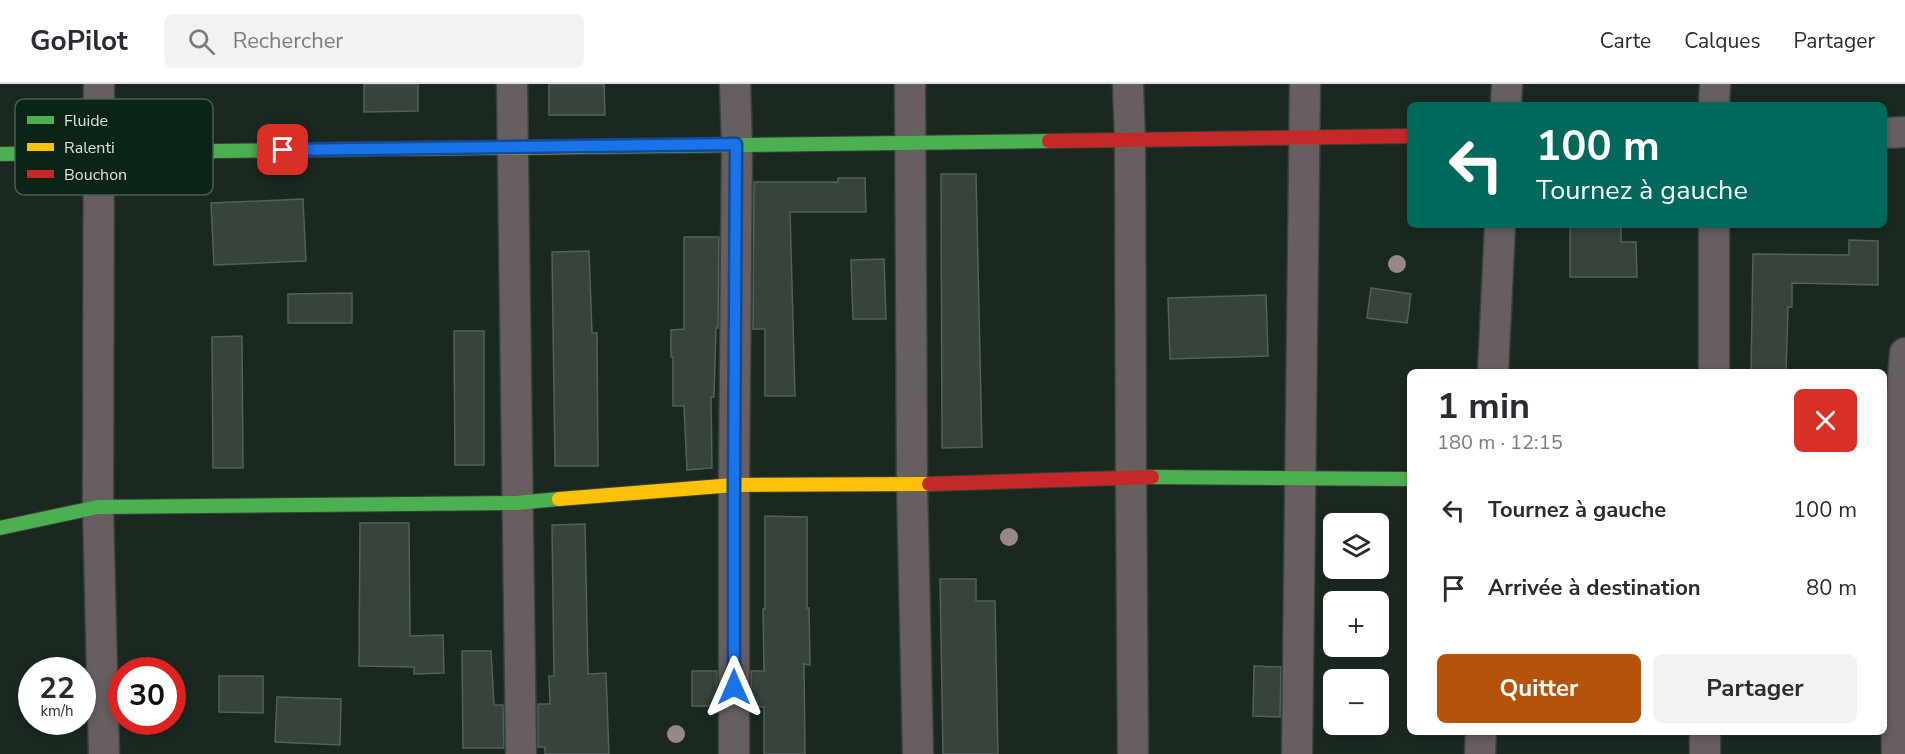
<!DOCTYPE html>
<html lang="fr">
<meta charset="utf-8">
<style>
:root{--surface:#fff;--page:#f2f2f3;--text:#2b2b33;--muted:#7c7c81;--line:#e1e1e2;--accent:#b45309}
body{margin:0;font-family:"Nunito Sans",sans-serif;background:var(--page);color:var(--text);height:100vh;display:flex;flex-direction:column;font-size:22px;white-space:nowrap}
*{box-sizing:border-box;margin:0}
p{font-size:20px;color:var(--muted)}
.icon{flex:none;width:33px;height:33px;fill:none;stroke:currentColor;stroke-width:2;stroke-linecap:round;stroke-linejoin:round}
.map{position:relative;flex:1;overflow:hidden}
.panel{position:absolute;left:1407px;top:285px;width:480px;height:366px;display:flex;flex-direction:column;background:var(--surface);border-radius:9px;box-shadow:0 3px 9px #0003}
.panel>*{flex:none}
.hud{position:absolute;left:1407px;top:18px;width:480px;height:126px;border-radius:9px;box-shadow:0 3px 9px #0003;background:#00695c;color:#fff;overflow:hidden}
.controls{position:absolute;left:1323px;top:429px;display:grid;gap:12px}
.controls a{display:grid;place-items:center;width:66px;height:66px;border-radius:9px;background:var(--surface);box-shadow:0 3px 9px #0003;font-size:30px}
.speed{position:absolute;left:18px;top:573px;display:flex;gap:12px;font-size:30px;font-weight:700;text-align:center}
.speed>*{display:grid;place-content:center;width:78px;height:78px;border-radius:50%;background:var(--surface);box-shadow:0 3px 9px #0003;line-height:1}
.speed small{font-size:15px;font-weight:400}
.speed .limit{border:9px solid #d22;background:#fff;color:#111}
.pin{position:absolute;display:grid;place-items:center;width:51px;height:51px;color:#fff;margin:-26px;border-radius:12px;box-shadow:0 3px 9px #0006}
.me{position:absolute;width:66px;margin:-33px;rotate:0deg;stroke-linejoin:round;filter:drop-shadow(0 0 4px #0008)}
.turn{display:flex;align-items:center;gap:21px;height:126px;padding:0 30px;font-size:27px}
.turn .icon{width:78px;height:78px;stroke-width:2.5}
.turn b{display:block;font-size:42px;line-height:51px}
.round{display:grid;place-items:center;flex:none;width:63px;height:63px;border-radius:9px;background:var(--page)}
.summary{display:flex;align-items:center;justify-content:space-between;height:102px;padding:0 30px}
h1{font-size:36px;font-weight:700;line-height:45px}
.action{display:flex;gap:12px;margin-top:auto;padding:12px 30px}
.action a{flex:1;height:69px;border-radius:9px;background:var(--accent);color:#fff;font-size:24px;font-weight:700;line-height:69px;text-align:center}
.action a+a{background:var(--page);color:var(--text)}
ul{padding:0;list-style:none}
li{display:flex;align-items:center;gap:18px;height:78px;padding:0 30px}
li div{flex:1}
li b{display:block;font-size:22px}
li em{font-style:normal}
header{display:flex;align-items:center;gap:36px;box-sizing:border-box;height:84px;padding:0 30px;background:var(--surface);border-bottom:2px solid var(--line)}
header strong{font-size:28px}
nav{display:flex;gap:33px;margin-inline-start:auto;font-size:21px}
.search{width:420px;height:54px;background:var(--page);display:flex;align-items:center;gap:15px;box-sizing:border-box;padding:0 21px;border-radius:9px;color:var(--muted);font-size:22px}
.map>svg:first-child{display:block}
.building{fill:#37433b;stroke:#546059;stroke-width:1.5}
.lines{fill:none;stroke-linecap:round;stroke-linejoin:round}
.street-casing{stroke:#36423b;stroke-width:33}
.fast-casing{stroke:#36423b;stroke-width:16}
.slow-casing{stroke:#36423b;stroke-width:16}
.jam-casing{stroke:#36423b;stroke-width:16}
.street{stroke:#665e5f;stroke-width:30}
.fast{stroke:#4caf50;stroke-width:14}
.slow{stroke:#ffc107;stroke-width:14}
.jam{stroke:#c62828;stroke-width:14}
.tree{fill:#968788}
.route-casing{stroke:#114b97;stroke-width:15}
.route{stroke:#1a73e8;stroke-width:10}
.key{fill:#0b2416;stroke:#485e51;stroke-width:1.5}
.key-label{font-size:16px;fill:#d6e6db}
</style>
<header>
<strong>GoPilot</strong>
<div class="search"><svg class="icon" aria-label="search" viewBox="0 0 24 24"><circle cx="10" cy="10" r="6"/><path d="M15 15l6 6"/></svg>Rechercher</div>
<nav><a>Carte</a><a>Calques</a><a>Partager</a></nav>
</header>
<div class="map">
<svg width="1905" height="670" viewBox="0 0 1905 670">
<rect width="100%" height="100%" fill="#1b2820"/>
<!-- building -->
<g class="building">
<polygon points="364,0 418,0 418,27 364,28"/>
<polygon points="549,0 604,0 605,31 549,31"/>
<polygon points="941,90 976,90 982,363 942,364"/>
<polygon points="838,94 865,94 866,128 790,128 795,312 765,312 765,245 753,245 754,98 838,98"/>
<polygon points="303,115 306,177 214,181 211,119"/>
<polygon points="1570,141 1621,141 1621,158 1636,158 1637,193 1570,193"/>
<polygon points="684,153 719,153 718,244 716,244 714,313 711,313 712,384 687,386 684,322 673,322 673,273 671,273 671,246 684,245"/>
<polygon points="1849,156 1878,157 1878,201 1792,199 1792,223 1788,223 1786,288 1751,288 1753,170 1849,171"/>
<polygon points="589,167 592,249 597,249 598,382 555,382 552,168"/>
<polygon points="884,175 886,235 853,235 851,176"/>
<polygon points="1371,204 1411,210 1407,239 1367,234"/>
<polygon points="352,209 352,239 288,239 288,210"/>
<polygon points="1266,211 1268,272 1170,275 1168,214"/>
<polygon points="454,247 484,247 484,381 455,381"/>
<polygon points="242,252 243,384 213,384 212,253"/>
<polygon points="765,432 807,433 807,524 809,524 810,581 804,580 805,670 764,670 764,623 751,623 751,587 764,587 763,525 765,525"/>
<polygon points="360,439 409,439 410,552 443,551 444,589 414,590 414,583 359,582"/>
<polygon points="585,440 588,590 606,589 609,670 545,670 545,663 538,663 538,620 550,620 549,592 554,592 552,441"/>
<polygon points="940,495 976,495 976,517 995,517 998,670 943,670"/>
<polygon points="462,567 491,567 494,621 503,621 504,664 463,664"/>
<polygon points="1254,582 1281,583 1280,633 1253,632"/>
<rect x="692" y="587" width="25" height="35"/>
<polygon points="219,592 263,592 263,629 219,628"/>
<polygon points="277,613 341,615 340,661 275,658"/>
</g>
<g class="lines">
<defs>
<g id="street">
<polyline points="99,0 98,423 104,670"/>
<polyline points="512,0 521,670"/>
<polyline points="910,0 912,401 918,670"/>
<polyline points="1128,0 1130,55 1131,393 1133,670"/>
<polyline points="1506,21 1507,0"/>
<polyline points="1714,21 1715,0"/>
<polyline points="1884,49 1905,48"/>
<polyline points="1493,288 1500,141"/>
<polyline points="1714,288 1714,141"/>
<polyline points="734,670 734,401 737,60 735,0"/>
<polyline points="1297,670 1305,0"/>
<polyline points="1480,670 1481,648"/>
<polyline points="1705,670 1705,648"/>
<polyline points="1897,670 1894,417 1905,269"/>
</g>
<g id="fast">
<polyline points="580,63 1049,57"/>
<polyline points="0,70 377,65"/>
<polyline points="1152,393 1410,395"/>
<polyline points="0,444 98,423 516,419 559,415"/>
</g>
<g id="slow">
<polyline points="377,65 580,63"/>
<polyline points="559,415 734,401 929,400"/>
</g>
<g id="jam">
<polyline points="1049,57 1410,52"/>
<polyline points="929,400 1152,393"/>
</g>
</defs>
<!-- street casing -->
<use href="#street" class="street-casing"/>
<!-- fast casing -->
<use href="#fast" class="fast-casing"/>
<!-- slow casing -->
<use href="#slow" class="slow-casing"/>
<!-- jam casing -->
<use href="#jam" class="jam-casing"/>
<!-- street -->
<use href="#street" class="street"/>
<!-- fast -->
<use href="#fast" class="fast"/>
<!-- slow -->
<use href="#slow" class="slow"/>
<!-- jam -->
<use href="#jam" class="jam"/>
</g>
<!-- trees -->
<g class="tree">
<circle cx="1397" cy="180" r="9"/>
<circle cx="1009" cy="453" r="9"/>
<circle cx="676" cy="650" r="9"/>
</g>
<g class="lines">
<defs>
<polyline id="route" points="283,66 736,60 734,401 734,603"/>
</defs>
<!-- route casing -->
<use href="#route" class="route-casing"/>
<!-- route -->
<use href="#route" class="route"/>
</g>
<!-- legend -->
<rect x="15" y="15" width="198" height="96" rx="9" class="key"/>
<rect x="27" y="32" width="27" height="8" fill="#4caf50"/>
<rect x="27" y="59" width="27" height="8" fill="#ffc107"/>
<rect x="27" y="86" width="27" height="8" fill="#c62828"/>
<g class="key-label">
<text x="64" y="42">Fluide</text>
<text x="64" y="69">Ralenti</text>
<text x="64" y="96">Bouchon</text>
</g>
</svg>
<div class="controls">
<a><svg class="icon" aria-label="layers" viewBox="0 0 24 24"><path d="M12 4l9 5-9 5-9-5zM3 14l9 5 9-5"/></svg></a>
<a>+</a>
<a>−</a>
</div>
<div class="speed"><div>22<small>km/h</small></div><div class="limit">30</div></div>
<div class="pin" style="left:283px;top:66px;background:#d93025"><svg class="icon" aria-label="arrive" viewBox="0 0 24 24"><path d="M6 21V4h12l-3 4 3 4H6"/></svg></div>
<svg class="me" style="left:734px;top:603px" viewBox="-20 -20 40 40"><path d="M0-17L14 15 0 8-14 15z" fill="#1a73e8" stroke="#fff" stroke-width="4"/></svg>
<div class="hud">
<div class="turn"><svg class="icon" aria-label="left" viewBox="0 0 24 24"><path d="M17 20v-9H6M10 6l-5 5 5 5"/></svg><div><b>100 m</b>Tournez à gauche</div></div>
</div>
<section class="panel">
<div class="summary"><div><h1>1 min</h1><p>180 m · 12:15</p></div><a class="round" style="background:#d93025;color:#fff"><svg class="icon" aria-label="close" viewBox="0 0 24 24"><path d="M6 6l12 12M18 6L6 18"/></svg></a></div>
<ul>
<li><svg class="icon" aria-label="left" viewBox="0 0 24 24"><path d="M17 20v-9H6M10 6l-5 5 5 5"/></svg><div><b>Tournez à gauche</b></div><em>100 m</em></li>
<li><svg class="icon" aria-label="arrive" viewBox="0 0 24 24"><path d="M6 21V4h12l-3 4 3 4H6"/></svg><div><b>Arrivée à destination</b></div><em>80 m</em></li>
</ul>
<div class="action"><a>Quitter</a><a>Partager</a></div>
</section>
</div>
